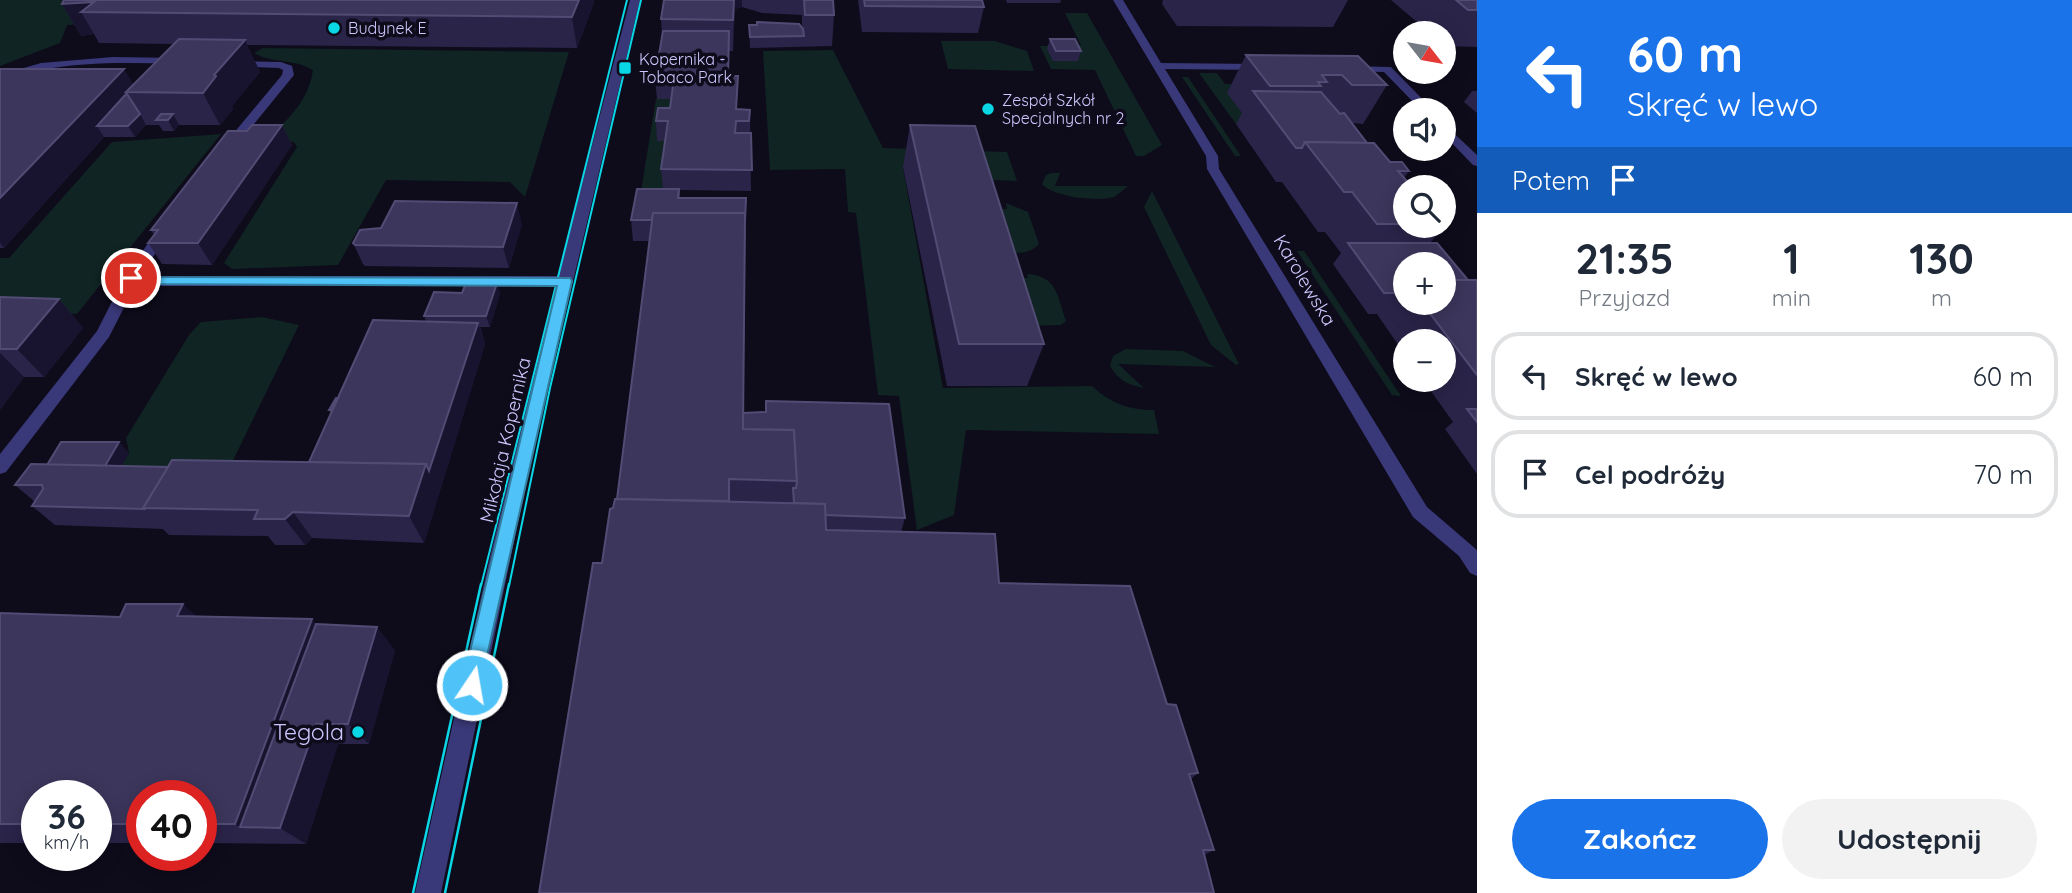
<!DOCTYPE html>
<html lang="pl">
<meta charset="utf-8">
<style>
:root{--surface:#fff;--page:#f2f2f3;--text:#1f2937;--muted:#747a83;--line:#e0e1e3;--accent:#1a73e8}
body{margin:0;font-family:Quicksand,sans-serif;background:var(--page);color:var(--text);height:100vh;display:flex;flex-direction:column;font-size:26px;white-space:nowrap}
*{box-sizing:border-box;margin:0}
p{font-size:23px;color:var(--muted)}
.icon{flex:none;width:38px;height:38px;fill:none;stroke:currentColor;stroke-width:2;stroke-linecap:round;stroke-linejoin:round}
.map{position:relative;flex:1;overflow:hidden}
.details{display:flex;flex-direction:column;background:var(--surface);width:595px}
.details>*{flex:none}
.banner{background:#1a73e8;color:#fff;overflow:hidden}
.needle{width:46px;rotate:121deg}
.controls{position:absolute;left:1393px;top:21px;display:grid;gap:14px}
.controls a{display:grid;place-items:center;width:63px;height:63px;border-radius:50%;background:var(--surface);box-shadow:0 4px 18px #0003;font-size:35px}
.speed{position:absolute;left:21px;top:780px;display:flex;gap:14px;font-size:35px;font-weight:700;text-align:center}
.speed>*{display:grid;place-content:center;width:91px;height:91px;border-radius:50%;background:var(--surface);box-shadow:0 4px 18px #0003;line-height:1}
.speed small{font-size:18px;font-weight:400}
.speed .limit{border:10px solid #d22;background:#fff;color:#111}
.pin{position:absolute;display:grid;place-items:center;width:60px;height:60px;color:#fff;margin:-30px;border:4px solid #fff;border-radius:50%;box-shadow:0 2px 7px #0007}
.me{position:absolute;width:77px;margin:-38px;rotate:12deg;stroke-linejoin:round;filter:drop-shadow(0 0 5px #0008)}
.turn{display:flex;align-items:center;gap:24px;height:147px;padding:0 35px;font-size:32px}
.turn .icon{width:91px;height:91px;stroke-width:2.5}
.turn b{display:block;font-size:49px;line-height:60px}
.then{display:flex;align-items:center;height:66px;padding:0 35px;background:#0003;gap:14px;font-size:26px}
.eta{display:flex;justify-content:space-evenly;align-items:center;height:119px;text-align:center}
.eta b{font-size:42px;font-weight:700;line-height:49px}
.button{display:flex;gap:14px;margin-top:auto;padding:14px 35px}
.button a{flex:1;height:80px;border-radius:42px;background:var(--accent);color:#fff;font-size:28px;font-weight:700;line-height:80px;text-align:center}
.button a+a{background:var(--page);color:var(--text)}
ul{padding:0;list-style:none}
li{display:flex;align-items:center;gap:21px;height:88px;margin:0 14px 10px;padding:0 21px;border:4px solid var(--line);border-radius:28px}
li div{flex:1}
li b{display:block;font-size:26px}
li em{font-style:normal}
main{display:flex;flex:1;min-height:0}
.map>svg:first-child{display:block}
.green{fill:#0f2423}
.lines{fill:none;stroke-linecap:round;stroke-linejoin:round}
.minor{fill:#393878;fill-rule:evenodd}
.tram-far1{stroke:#0ad7e6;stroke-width:2}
.tram{stroke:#0ad7e6;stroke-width:2.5}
.wall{fill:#2a2449;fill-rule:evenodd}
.shaded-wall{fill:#18132e}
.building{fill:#3c365c;stroke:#524c75;stroke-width:2}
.route{fill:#4fc3f7;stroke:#337fa1;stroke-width:2}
.poi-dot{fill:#0ad7e6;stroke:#0e0b1b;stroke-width:2.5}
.labels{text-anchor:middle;stroke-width:7;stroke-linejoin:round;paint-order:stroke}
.far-poi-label{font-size:16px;fill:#ccc7fd;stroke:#0e0b1b;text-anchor:start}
.street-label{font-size:19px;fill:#ccc7fd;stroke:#0e0b1b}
.near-poi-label{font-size:23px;fill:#ccc7fd;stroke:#0e0b1b;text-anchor:end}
</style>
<main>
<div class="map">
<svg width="1477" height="893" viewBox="0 0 1477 893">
<rect width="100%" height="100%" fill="#0e0b1b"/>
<!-- green -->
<g class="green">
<polygon points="0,0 95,0 85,24 67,25 60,43 0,66"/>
<polygon points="1065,13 1087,13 1162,145 1144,156 1136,156 1095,70 1051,69 1040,46 1081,45"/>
<polygon points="941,41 995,41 1027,51 1034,71 948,69"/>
<path d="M263,48L569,52L525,197L510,182L386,180L338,265L232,269L224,263L297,147L294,142L268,139C290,116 308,102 313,70C293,58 272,64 254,53Z"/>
<path d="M833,50L883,148L1007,152L1017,181L968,179L903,168L943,388L1092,386C1110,403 1129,410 1154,410L1159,434L966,430L954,515L917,530L899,396L878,395L856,213L848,212L845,169L770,170L763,51Z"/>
<polygon points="1199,73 1217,73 1225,84 1316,85 1228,93 1250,124 1236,124"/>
<polygon points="1182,77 1188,77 1241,156 1235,156"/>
<polygon points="656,99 675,99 658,141 669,141 663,190 641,191"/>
<polygon points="221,134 77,314 0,312 0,258 9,258 112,142"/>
<path d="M1052,173H1060L1055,186H1128C1124,189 1118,195 1114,197C1098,202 1053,197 1042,184L1046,175Z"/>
<polygon points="1152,191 1239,364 1236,365 1211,345 1144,207"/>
<path d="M1006,203L1028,212L1039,244C1028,257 1009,252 993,252L981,209H1007Z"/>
<polygon points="1297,251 1304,251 1401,396 1392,395"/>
<path d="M1027,274C1058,276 1057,296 1066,321L1061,325L1024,326L999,278H1028Z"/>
<polygon points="262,317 299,325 220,487 110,485 129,453 126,438 189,335 201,322"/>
<path d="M1126,349L1183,351L1215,367L1118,364L1144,388C1128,385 1118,380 1110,366L1113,356Z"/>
</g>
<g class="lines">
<!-- minor -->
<g class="minor">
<polygon points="630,0 640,0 534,445 441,893 415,893 490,557 556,286 135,286 109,337 6,472 0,474 0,454 97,331 124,278 160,226 170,226 172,229 140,276 558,276"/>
<polygon points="1113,0 1123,0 1161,63 1262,64 1267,67 1262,70 1165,69 1218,156 1219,169 1427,507 1477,550 1477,576 1470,573 1459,556 1413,517 1207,169 1206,156"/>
<path d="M113,57L181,58L186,61L181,64C135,63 88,61 42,70C28,72 14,78 0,82V75L41,63Z"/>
<polygon points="229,61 281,62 292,66 294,75 231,152 223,152 223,146 282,75 283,70 279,68 233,66 228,63"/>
<polygon points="1346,66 1391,67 1433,110 1421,110 1384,72 1342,71 1341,69"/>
<polygon points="1444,124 1477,155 1477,166 1473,165 1444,135"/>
</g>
<!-- tram-far1 -->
<g class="tram-far1">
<polyline points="481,586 627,0"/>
<polyline points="509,586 550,388 641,0"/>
</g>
<!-- tram -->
<g class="tram">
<polyline points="413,893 481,584"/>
<polyline points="445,893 509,584"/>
</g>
</g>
<!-- wall -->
<g class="wall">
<polygon points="64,0 594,0 594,2 577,48 247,45 260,72 232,106 233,109 220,125 179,125 174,131 163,131 159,125 146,125 135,137 104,137 4,248 0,248 0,69 134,85 174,44 99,43 94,34 81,36 62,4"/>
<polygon points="664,0 833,0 834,15 832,46 750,48 749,25 802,28 802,15 762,13 742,7 735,9 733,51 729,51 728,76 737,109 750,110 751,191 680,190 680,198 746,219 743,413 765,412 766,401 905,518 901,532 999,583 1167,704 1198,773 1191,779 1214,850 1204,855 602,563 613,508 617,499 649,241 633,241 631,220 663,189 661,169 665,141 657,141 656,121 670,108 671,99 657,99 655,78 662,36 661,19"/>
<polygon points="858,0 982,0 984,7 978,33 862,32"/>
<polygon points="1006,0 1061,0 1060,3 1007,3"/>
<polygon points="1163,0 1348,0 1333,27 1177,26 1162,4"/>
<polygon points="1391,0 1477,0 1477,47 1444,46 1444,33 1430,33"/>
<polygon points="1050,39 1081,51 1078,61 1053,61 1047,49"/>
<path d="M1246,55L1387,85L1363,124L1352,123L1367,143L1390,162L1409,171L1404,178L1405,187V226H1444L1430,243L1468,280H1477V474L1445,429L1453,422L1423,380H1444V341H1405V355L1377,314H1368L1333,264L1341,253L1325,232H1318L1282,182H1276L1236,124L1242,113L1227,93ZM1405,264L1444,303H1405Z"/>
<polygon points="1472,91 1477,91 1477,113 1464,102"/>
<polygon points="282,125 292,145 212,265 162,264 148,243 154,235 151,230 247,131"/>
<polygon points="910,125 1044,344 1027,386 947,386 903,167"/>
<polygon points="522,224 509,268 365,266 363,264 353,243"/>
<polygon points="497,283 500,294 490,327 480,327 485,344 424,543 312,538 305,545 275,545 268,536 169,535 163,529 55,525 32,506 35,502 15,485 47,465 129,453 121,466 168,467 309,462 331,413 329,410 338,398 426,321 424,316 462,293"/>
<polygon points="0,297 59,299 83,328 44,377 24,377 0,410"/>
<polygon points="0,613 120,617 197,617 312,619 316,624 395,650 369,744 338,744 306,844 201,843 201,796 142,796 142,843 96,843 96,796 37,796 37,843 0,843"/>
</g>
<!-- shaded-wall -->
<g class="shaded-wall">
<polygon points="579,0 594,0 594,2 577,48 572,17"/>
<polygon points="734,0 742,0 742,7 735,9 733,51"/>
<polygon points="94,2 81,12 94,34 81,36 62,4"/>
<polygon points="245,40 260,72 232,106 233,109 220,125 203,93 214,75"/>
<polygon points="124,69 138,92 126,92 133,104 97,126 104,137 4,248 0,243 0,198"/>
<polygon points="140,114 146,125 135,137 128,126"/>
<polygon points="173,114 179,125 174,131 168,120"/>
<polygon points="282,125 292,145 212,265 198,243"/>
<polygon points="517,203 522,224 509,268 503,247"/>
<polygon points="497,283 500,294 490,327 486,316"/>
<polygon points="59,299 83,328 44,377 17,349"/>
<polygon points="478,323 485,344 424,543 409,516 426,464"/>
<polygon points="0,353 24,377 0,410"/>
<polygon points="119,442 129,453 110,485 99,475"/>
<polygon points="293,512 312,538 305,545 285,519"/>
<polygon points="183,604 215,633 177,616"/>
<polygon points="312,619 336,647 240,827 235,824"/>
<polygon points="377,627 395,650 369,744 348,724"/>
<polygon points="316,724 338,744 306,844 280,828"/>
</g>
<!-- building -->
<g class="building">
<polygon points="64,0 579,0 572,17 81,12 94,2 62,4"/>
<polygon points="664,0 734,0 733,20 661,19"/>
<polygon points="804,0 833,0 834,15 805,15"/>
<polygon points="864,0 982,0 984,7 865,6"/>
<polygon points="1456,0 1477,0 1477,10 1468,10"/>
<polygon points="757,22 799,24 803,29 804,36 750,37 749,25 757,25"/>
<polygon points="663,31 729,31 728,76 738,76 736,109 750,110 749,121 736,121 735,133 751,133 752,170 661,169 668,121 656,121 658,108 670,108 674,79 655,78"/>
<polygon points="179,39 245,40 214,75 216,76 203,93 126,92"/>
<polygon points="1050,39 1075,39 1081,51 1056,51"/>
<polygon points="1246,55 1358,56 1387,85 1352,85 1342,75 1322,75 1327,82 1318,82 1321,86 1270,86"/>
<polygon points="0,69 124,69 0,198"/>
<polygon points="1253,91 1321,92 1340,114 1344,113 1367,143 1305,142 1302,148 1296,148"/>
<polygon points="126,94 127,94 140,114 128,126 97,126"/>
<polygon points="161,114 173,114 168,120 156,120"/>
<polygon points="252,125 282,125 198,243 148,243 158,230 151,230 228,131 247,131"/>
<polygon points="910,125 975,126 1044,344 959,344"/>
<polygon points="1305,142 1374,143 1390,162 1402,162 1409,171 1398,171 1412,187 1405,187 1405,224 1377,224 1352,192 1344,192"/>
<polygon points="637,189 679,189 678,198 746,198 745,220 745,213 653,213 652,220 631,220"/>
<polygon points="395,201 517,203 503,247 355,245 353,243 360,230 381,228"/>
<polygon points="653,213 745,213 743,429 794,430 797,481 729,479 729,501 617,499"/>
<polygon points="1348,243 1437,243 1468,280 1444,280 1444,264 1405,264 1405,280 1404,280 1394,293 1384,293"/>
<polygon points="1444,280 1477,280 1477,375 1422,303 1444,303"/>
<polygon points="466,283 497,283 486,316 424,316 434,292 462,293"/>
<polygon points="0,297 59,299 17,349 0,349"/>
<polygon points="373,320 478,323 429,471 426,464 309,462"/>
<polygon points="336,398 338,398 332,410 329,410"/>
<polygon points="766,401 889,404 905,518 825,515 825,504 794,503 793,488 796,488 797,481 794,430 743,429 743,413 766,412"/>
<polygon points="1467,409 1477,409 1477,422"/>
<polygon points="61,442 119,442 105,466 47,465"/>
<polygon points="172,460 426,464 409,516 293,512 285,519 254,519 258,510 143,508"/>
<polygon points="31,464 168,467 143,508 144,509 32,506 43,489 42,485 15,485"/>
<polygon points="615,499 825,504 826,530 995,534 999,583 1130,586 1167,704 1176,705 1198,773 1189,774 1214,850 1203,850 1214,893 539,893 593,563 602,563 610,509 613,508"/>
<polygon points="126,604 183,604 177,616 312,619 235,824 201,824 201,796 142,796 142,824 96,824 96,796 37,796 37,824 0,824 0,613 120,617"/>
<polygon points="316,624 377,627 348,724 316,724 280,828 240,827"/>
</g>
<!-- route -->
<polygon class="route" points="131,274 136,277 570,278 572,281 479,691 472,694 465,691 462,685 557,286 125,284 124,278"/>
<!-- markers -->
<g class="poi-dot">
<circle cx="334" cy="28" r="7"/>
<rect x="618" y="61" width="14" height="14" rx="3.5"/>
<circle cx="988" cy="109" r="7"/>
<circle cx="358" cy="732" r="7"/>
</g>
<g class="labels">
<!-- far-poi labels -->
<g class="far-poi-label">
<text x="348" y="34">Budynek E</text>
<text x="639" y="65">Kopernika -<tspan x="639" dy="18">Tobaco Park</tspan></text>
<text x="1002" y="106">Zespół Szkół<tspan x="1002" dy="18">Specjalnych nr 2</tspan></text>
</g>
<!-- street labels -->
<g class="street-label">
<text transform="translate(1305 280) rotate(59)" y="7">Karolewska</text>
<text transform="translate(505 440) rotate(-77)" y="7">Mikołaja Kopernika</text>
</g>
<!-- near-poi labels -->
<g class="near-poi-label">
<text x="344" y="740">Tegola</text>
</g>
</g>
</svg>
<div class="controls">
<a><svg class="needle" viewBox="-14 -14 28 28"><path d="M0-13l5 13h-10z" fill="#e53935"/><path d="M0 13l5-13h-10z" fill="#747a83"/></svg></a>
<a><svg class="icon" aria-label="sound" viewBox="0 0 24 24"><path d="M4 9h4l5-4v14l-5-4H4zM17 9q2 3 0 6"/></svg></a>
<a><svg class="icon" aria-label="search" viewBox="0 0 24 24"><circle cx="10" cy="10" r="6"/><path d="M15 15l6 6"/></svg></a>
<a>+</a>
<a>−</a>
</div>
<div class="speed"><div>36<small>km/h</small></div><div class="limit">40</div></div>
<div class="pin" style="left:131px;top:278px;background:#d93025"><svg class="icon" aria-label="arrive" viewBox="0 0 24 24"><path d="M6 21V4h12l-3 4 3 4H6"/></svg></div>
<svg class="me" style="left:472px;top:685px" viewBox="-20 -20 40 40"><circle r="17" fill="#4fc3f7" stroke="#fff" stroke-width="3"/><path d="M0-11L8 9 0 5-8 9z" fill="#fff"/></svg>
</div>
<section class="details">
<div class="banner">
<div class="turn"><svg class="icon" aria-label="left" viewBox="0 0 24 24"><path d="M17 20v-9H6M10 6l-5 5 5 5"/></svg><div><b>60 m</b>Skręć w lewo</div></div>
<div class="then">Potem<svg class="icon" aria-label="arrive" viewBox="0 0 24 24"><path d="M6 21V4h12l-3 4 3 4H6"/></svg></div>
</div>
<div class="eta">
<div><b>21:35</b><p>Przyjazd</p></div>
<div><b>1</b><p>min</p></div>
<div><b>130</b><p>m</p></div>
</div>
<ul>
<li><svg class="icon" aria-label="left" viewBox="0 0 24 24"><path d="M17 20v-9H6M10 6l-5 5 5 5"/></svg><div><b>Skręć w lewo</b></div><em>60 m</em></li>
<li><svg class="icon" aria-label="arrive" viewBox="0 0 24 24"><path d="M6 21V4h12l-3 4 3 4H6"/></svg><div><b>Cel podróży</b></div><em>70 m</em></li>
</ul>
<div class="button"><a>Zakończ</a><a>Udostępnij</a></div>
</section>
</main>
